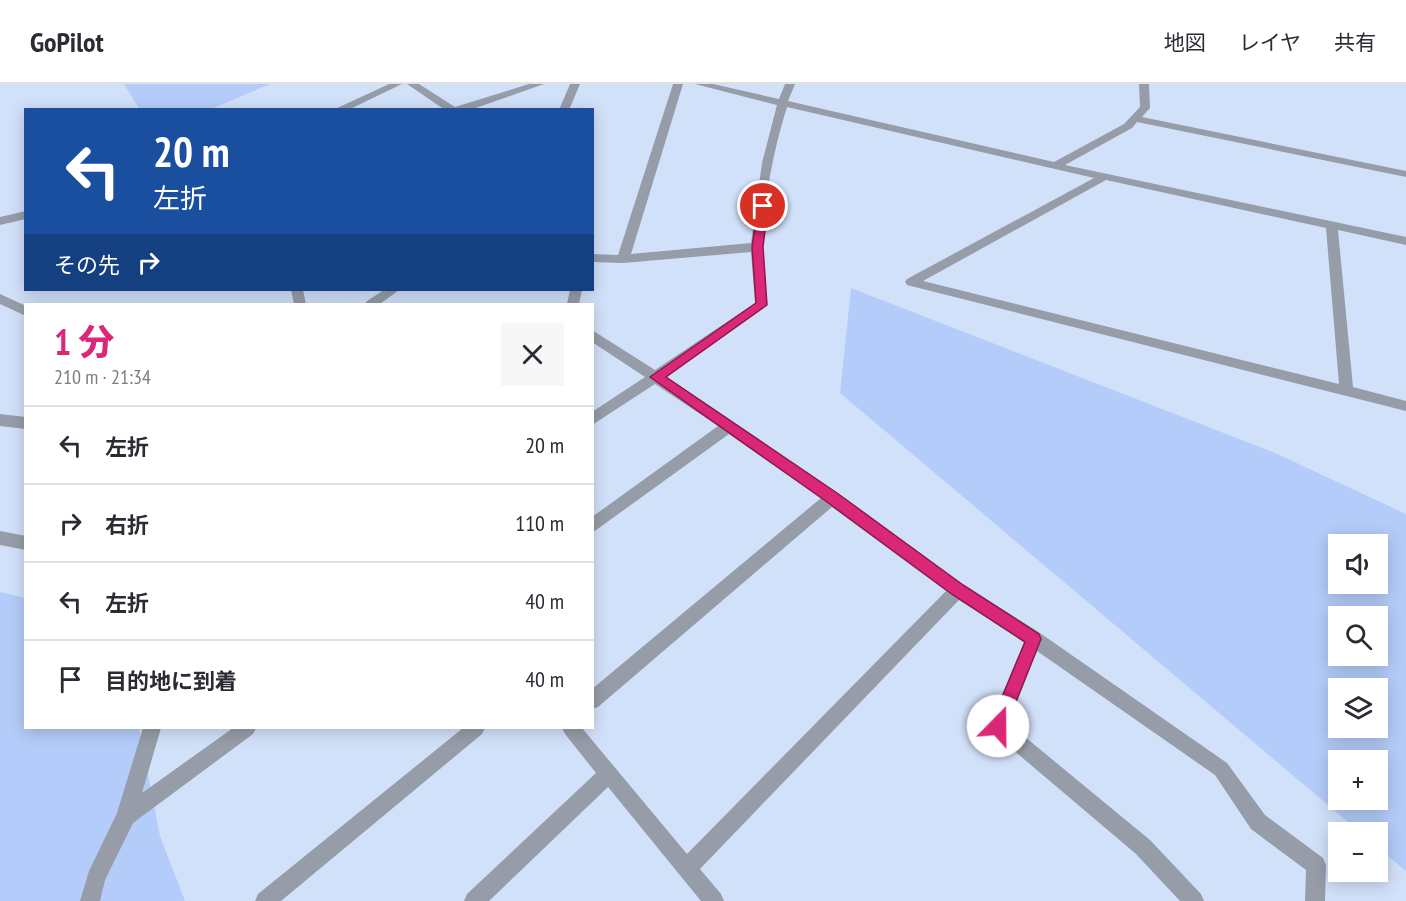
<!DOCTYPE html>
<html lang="ja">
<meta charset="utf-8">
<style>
:root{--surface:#fff;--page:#f7f7f7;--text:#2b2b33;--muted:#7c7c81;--line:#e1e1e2;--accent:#db2777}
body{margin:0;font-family:"PT Sans Narrow","Noto Sans JP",sans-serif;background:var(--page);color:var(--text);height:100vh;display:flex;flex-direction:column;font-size:22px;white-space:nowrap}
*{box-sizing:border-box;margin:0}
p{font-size:20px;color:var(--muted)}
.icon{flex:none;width:33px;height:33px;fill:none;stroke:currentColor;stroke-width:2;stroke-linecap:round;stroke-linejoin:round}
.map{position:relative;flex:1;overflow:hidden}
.details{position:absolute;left:24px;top:219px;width:570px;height:426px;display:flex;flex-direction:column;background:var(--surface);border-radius:0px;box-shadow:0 3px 15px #0003}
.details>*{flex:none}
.guide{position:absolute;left:24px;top:24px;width:570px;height:183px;border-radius:0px;box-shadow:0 3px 15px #0003;background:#1a4fa0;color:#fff;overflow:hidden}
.buttons{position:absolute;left:1328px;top:450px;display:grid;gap:12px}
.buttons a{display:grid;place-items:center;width:60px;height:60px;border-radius:0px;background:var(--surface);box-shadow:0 3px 15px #0003;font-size:30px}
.pin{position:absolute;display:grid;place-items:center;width:51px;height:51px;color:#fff;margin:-26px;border:3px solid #fff;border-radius:50%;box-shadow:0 2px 6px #0007}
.me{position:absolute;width:66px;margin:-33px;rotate:22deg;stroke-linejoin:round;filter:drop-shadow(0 0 4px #0008)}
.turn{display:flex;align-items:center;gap:21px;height:126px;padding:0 30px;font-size:27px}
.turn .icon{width:78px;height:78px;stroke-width:2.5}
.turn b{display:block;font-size:42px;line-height:51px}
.then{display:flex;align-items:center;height:57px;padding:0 30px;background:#0003;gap:12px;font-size:22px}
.round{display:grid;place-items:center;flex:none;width:63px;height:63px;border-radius:0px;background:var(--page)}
.summary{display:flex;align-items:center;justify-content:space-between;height:102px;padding:0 30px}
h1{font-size:36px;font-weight:800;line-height:45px;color:var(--accent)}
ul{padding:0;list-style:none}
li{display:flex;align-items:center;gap:18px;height:78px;padding:0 30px;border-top:2px solid var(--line)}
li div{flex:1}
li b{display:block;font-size:22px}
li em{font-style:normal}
header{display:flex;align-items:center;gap:36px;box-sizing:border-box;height:84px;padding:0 30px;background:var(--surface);border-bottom:2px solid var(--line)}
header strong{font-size:28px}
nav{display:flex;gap:33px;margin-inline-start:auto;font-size:21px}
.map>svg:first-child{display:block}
.green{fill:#b4ccf9;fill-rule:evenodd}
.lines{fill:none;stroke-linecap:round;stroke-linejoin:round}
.minor{fill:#979da8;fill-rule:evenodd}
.route{fill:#db2777;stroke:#8e194d;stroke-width:1.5}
</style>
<header>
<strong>GoPilot</strong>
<nav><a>地図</a><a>レイヤ</a><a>共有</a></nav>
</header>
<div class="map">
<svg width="1406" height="817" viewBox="0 0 1406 817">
<rect width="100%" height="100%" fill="#d2e1fa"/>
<!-- green -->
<g class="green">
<polygon points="124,0 270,0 211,25 140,26"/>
<path d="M851,204L1275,369L1406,430V787L1377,763V748H1360L840,309ZM1338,460H1377V500H1338ZM1338,532H1377V572H1338ZM1338,604H1377V644H1338ZM1338,676H1377V716H1338Z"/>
<polygon points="0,508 25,514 26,644 139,644 160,752 185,817 0,817"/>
</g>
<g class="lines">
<!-- minor -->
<g class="minor">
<polygon points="389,0 402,0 348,26 333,26"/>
<polygon points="407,0 419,0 455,23 529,0 544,0 470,26 445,26"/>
<polygon points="570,0 580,0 569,26 559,26"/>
<path d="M673,0H683L631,170L751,159L762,79L777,21L695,0H713L779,15L785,0H795L788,17L1054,78L1124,40L1140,23L1139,0H1149L1150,24L1142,33L1406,87V93L1137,38L1132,44L1065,81L1406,153V161L1338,146L1353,303L1406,317V327L907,201L905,198L907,195L1094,94L787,23C773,68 763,118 763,165C763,184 766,202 767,221L666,293L837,409L964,501L1040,549L1227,679L1265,731L1323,774L1326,781L1325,817H1305L1306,786L1251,745L1215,691L1037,567L1008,639L1150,756L1201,810L1204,817H1180L1136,770L992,648L989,642L1024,558L959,516L700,785L721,810L724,817H701L608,703L489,817H464L467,810L596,689L565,650L562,644H582L687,770L946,507L832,423L598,623L592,625V605L821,414L729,350L592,449V433L718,342L655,300L592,341V328L645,293L592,258V246L655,286L755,219L751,168L623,179L592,178V170L618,171ZM1106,96L1326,144L1339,300L923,197Z"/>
<polygon points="26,127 26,135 0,141 0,133"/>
<polygon points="291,206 303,206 306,220 294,220"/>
<polygon points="384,206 399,206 380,220 365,220 367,217"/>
<polygon points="570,206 582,206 579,220 567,220"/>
<polygon points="0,210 26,222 26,232 0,220"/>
<polygon points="0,330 26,333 26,345 0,342"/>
<polygon points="0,447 26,452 26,466 0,461"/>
<polygon points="143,644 161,644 142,709 233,644 256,644 253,650 133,739 105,796 100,817 80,817 89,787 117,729"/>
<polygon points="463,644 485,644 482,650 281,817 255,817 258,810"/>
</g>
</g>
<!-- route -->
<polygon class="route" points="763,119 768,122 763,163 767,221 666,293 837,409 963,501 1039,550 1041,555 1004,648 998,650 993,648 990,642 1025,558 953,511 827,418 650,293 756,219 752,163 758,122"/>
</svg>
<div class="buttons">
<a><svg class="icon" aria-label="sound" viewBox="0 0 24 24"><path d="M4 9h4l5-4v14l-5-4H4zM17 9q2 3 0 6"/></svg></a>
<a><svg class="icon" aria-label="search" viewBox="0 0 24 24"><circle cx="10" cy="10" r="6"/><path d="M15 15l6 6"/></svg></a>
<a><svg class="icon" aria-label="layers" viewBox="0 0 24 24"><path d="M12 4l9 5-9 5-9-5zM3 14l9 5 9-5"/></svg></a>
<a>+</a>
<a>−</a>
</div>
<div class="pin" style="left:763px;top:122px;background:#d93025"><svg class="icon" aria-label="arrive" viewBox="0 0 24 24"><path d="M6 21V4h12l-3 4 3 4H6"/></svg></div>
<svg class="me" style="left:998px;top:642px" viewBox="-20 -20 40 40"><circle r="19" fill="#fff"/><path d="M0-13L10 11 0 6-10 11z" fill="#db2777"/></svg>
<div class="guide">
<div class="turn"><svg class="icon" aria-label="left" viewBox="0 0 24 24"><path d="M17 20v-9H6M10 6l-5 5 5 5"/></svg><div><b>20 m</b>左折</div></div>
<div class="then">その先<svg class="icon" aria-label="right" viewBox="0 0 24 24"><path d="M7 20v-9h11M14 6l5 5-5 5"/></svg></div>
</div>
<section class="details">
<div class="summary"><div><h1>1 分</h1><p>210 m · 21:34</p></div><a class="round"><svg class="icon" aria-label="close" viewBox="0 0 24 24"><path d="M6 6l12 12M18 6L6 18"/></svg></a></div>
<ul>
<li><svg class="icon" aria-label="left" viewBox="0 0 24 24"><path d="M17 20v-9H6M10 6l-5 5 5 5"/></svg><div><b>左折</b></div><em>20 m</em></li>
<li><svg class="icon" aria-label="right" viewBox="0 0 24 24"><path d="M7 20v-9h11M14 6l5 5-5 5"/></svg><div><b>右折</b></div><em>110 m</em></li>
<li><svg class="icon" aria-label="left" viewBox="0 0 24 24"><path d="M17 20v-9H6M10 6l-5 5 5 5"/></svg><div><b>左折</b></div><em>40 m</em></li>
<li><svg class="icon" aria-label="arrive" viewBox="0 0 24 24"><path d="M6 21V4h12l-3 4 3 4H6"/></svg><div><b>目的地に到着</b></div><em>40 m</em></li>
</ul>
</section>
</div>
